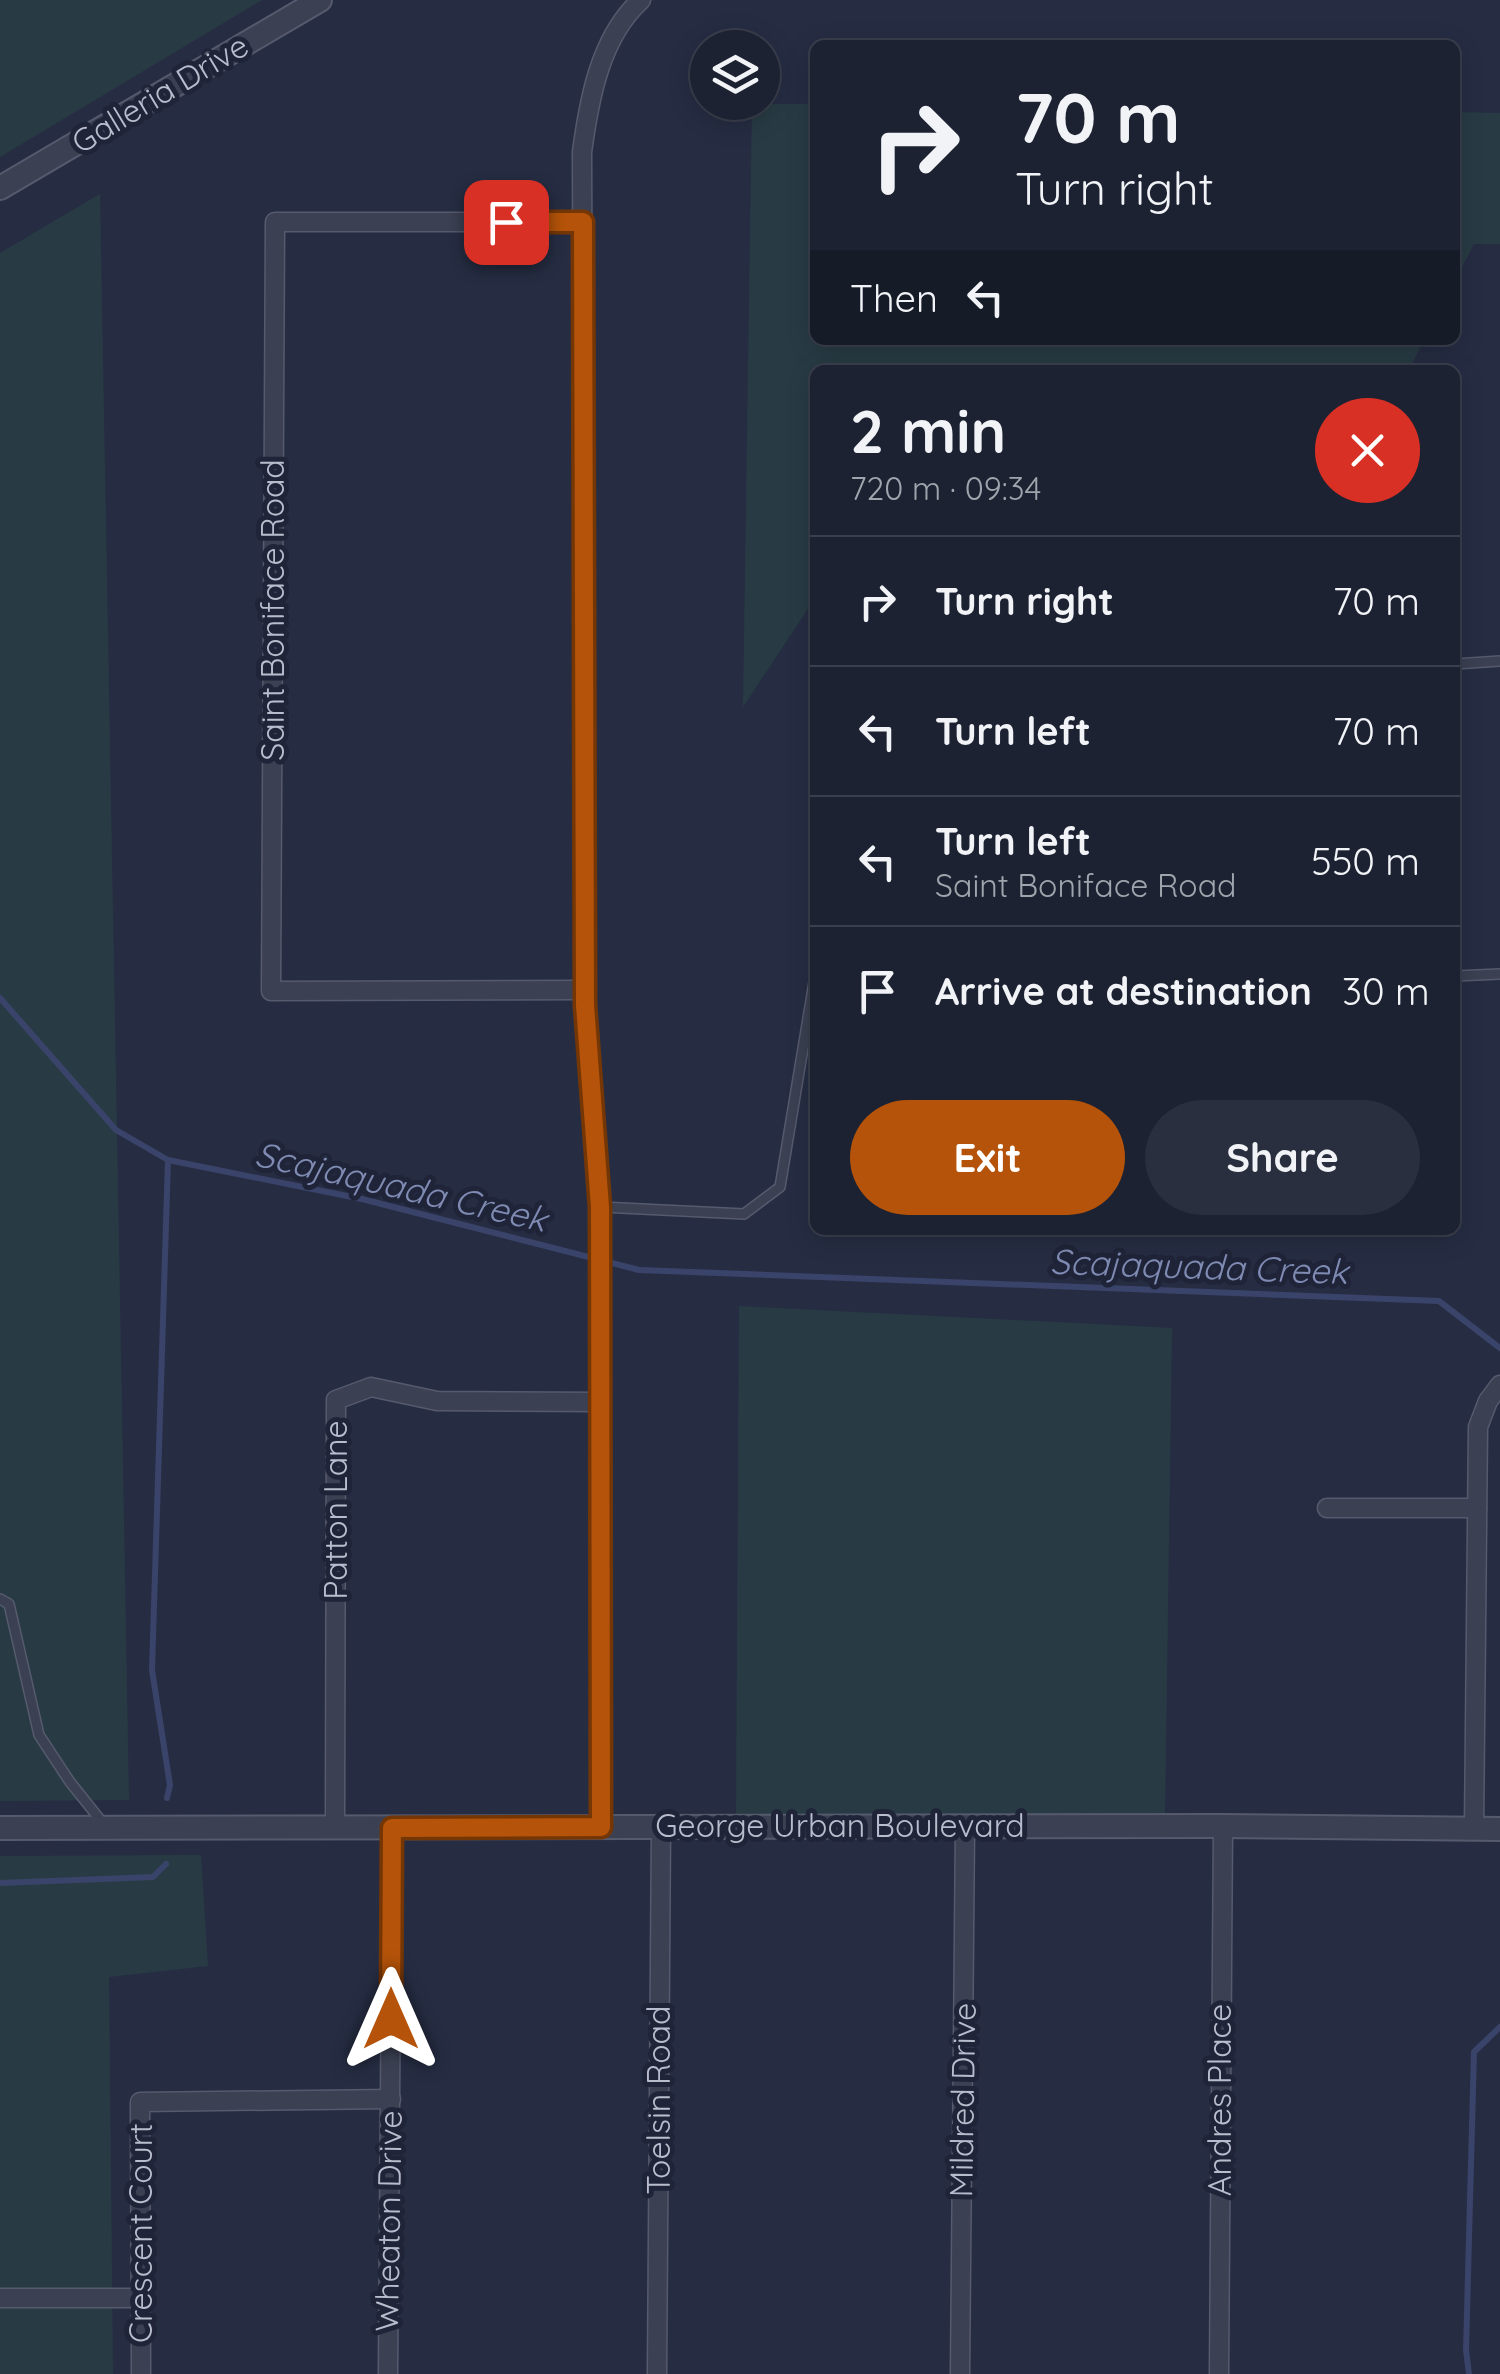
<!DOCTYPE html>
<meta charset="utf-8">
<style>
:root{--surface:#1c2232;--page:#292f3e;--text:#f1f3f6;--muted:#a0a4ac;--line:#3a3f4d;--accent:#b45309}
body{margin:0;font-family:Quicksand,sans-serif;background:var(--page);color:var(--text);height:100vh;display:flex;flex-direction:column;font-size:38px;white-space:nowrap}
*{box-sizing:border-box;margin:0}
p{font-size:32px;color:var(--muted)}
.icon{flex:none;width:55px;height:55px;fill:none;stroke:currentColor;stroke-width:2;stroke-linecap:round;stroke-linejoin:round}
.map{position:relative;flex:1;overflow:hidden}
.side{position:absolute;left:810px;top:365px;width:650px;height:870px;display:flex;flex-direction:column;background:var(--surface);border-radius:15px;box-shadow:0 5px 25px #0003,0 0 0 2px var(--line)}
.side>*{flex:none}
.banner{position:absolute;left:810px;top:40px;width:650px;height:305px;border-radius:15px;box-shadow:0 5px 25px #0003,0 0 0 2px var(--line);background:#1c2232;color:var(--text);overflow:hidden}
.buttons{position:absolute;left:690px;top:30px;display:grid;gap:20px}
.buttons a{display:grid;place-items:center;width:90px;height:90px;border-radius:50%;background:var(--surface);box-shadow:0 5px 25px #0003,0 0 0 2px var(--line);font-size:50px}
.pin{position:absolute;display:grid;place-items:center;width:85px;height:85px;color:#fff;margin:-42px;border-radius:20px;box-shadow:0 5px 15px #0006}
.me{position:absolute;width:110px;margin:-55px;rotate:0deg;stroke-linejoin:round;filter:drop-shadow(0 0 8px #0008)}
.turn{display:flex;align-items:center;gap:35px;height:210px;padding:0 40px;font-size:45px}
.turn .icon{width:130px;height:130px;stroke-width:2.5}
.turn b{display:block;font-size:70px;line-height:85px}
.then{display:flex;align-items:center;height:95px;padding:0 40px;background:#0003;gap:20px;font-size:38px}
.round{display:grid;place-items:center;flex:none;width:105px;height:105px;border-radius:52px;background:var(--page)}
.overview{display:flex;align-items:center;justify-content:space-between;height:170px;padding:0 40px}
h1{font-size:60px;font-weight:700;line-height:75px}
.action{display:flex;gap:20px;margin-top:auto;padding:20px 40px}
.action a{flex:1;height:115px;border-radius:60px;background:var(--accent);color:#fff;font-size:40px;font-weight:700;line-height:115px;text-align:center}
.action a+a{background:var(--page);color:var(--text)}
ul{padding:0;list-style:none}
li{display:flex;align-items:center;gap:30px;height:130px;padding:0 40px;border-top:2px solid var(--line)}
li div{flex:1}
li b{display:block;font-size:38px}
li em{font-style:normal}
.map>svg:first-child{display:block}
.green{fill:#283b44}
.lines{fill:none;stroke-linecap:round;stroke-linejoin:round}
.stream{stroke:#3a446a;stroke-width:6}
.service-casing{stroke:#565a6d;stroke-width:12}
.minor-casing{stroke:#565a6d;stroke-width:21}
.tertiary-casing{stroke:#565a6d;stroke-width:26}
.service{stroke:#3b4052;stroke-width:9}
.minor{stroke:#3b4052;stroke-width:18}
.tertiary{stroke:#3b4052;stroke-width:22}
.route-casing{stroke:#753606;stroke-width:25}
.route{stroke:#b45309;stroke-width:18}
.labels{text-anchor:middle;stroke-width:10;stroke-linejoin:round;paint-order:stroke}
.street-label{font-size:32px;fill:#b8bccc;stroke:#1f2438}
.water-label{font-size:35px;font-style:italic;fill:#7f8bb3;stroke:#1f2438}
</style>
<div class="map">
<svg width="1500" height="2374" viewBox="0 0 1500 2374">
<rect width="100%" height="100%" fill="#262d43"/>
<!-- green -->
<g class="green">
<polygon points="0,0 262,0 0,157"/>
<polygon points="752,104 815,104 815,340 1424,340 1409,370 815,370 815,598 743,707"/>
<polygon points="1455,112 1500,113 1500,244 1474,244 1455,281"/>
<polygon points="100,194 129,1800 0,1801 0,253"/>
<polygon points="739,1306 1172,1328 1165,1815 736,1815"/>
<polygon points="201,1855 208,1966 109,1977 113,2374 0,2374 0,1856"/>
</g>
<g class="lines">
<!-- stream -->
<g class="stream">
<polyline points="0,998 116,1130 168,1160 362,1199 639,1270 1439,1301 1500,1348"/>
<polyline points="167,1798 170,1785 152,1670 168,1160"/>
<polyline points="0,1883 153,1877 166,1864"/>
<polyline points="1469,2374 1466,2350 1474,2052 1500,2027"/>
</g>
<defs>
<g id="service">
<polyline points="1455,664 1500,661"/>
<polyline points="1455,976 1500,974"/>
<polyline points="601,1207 744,1214 780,1187 815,976"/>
<polyline points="0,1599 9,1604 39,1735 70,1782 102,1822"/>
</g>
<g id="minor">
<polyline points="583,222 275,222 271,991 585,990"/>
<polyline points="1327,1508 1477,1508"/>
<path d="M601,1827L600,1207L585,1005L582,152C589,100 600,37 641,0"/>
<polyline points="335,1828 336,1400 371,1387 437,1401 601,1402"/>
<polyline points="1474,1829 1478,1427 1488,1401 1500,1385"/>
<polyline points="0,2298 141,2298"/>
<polyline points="141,2374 140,2102 391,2099"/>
<polyline points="388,2374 392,1828"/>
<polyline points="657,2374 661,1826"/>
<polyline points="960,2374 965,1826"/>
<polyline points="1219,2374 1223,1826"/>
</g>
<g id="tertiary">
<polyline points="0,188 320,0"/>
<polyline points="0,1828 1223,1826 1500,1829"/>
</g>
</defs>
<!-- service casing -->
<use href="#service" class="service-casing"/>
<!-- minor casing -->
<use href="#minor" class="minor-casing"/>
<!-- tertiary casing -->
<use href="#tertiary" class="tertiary-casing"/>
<!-- service -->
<use href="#service" class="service"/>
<!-- minor -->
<use href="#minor" class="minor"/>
<!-- tertiary -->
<use href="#tertiary" class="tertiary"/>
</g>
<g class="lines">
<defs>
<polyline id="route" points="391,2019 392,1828 601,1827 600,1207 585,1005 583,222 506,222"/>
</defs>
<!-- route casing -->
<use href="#route" class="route-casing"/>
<!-- route -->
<use href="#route" class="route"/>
</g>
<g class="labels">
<!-- street labels -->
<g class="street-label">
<text transform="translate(160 94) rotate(-31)" y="11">Galleria Drive</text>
<text transform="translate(273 610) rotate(-90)" y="11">Saint Boniface Road</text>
<text transform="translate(336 1510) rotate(-90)" y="11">Patton Lane</text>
<text x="840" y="1837">George Urban Boulevard</text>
<text transform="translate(659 2100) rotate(-90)" y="11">Toelsin Road</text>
<text transform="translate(963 2100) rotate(-89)" y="11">Mildred Drive</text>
<text transform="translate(1220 2100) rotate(-90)" y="11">Andres Place</text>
<text transform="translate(389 2221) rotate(-89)" y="11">Wheaton Drive</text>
<text transform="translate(141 2233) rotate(-90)" y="11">Crescent Court</text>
</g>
<!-- water labels -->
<g class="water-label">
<text transform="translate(401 1187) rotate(13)" y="12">Scajaquada Creek</text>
<text transform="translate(1199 1267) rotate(2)" y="12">Scajaquada Creek</text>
</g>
</g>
</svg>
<div class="buttons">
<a><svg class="icon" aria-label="layers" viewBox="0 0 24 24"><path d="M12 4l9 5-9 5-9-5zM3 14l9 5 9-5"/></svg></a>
</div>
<div class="pin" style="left:506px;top:222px;background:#d93025"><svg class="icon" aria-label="arrive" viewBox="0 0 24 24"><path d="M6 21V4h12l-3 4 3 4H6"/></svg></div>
<svg class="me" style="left:391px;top:2019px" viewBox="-20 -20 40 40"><path d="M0-17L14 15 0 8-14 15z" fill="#b45309" stroke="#fff" stroke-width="4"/></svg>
<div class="banner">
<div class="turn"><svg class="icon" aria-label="right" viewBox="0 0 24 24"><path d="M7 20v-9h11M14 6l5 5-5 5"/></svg><div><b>70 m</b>Turn right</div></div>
<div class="then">Then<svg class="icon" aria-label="left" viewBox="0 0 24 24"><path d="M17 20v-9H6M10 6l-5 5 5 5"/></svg></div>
</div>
<section class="side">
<div class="overview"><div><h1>2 min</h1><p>720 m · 09:34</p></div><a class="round" style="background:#d93025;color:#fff"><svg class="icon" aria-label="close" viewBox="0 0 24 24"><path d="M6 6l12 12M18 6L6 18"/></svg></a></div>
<ul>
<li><svg class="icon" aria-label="right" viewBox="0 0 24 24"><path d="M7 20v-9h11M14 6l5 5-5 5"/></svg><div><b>Turn right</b></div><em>70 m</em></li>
<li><svg class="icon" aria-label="left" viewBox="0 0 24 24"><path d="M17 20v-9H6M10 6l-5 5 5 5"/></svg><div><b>Turn left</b></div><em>70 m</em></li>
<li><svg class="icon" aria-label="left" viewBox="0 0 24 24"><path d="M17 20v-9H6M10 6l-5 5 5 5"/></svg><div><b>Turn left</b><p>Saint Boniface Road</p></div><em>550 m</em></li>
<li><svg class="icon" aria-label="arrive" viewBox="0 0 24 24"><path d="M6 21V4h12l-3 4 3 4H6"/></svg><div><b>Arrive at destination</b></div><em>30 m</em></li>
</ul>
<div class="action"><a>Exit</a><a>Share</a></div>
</section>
</div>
